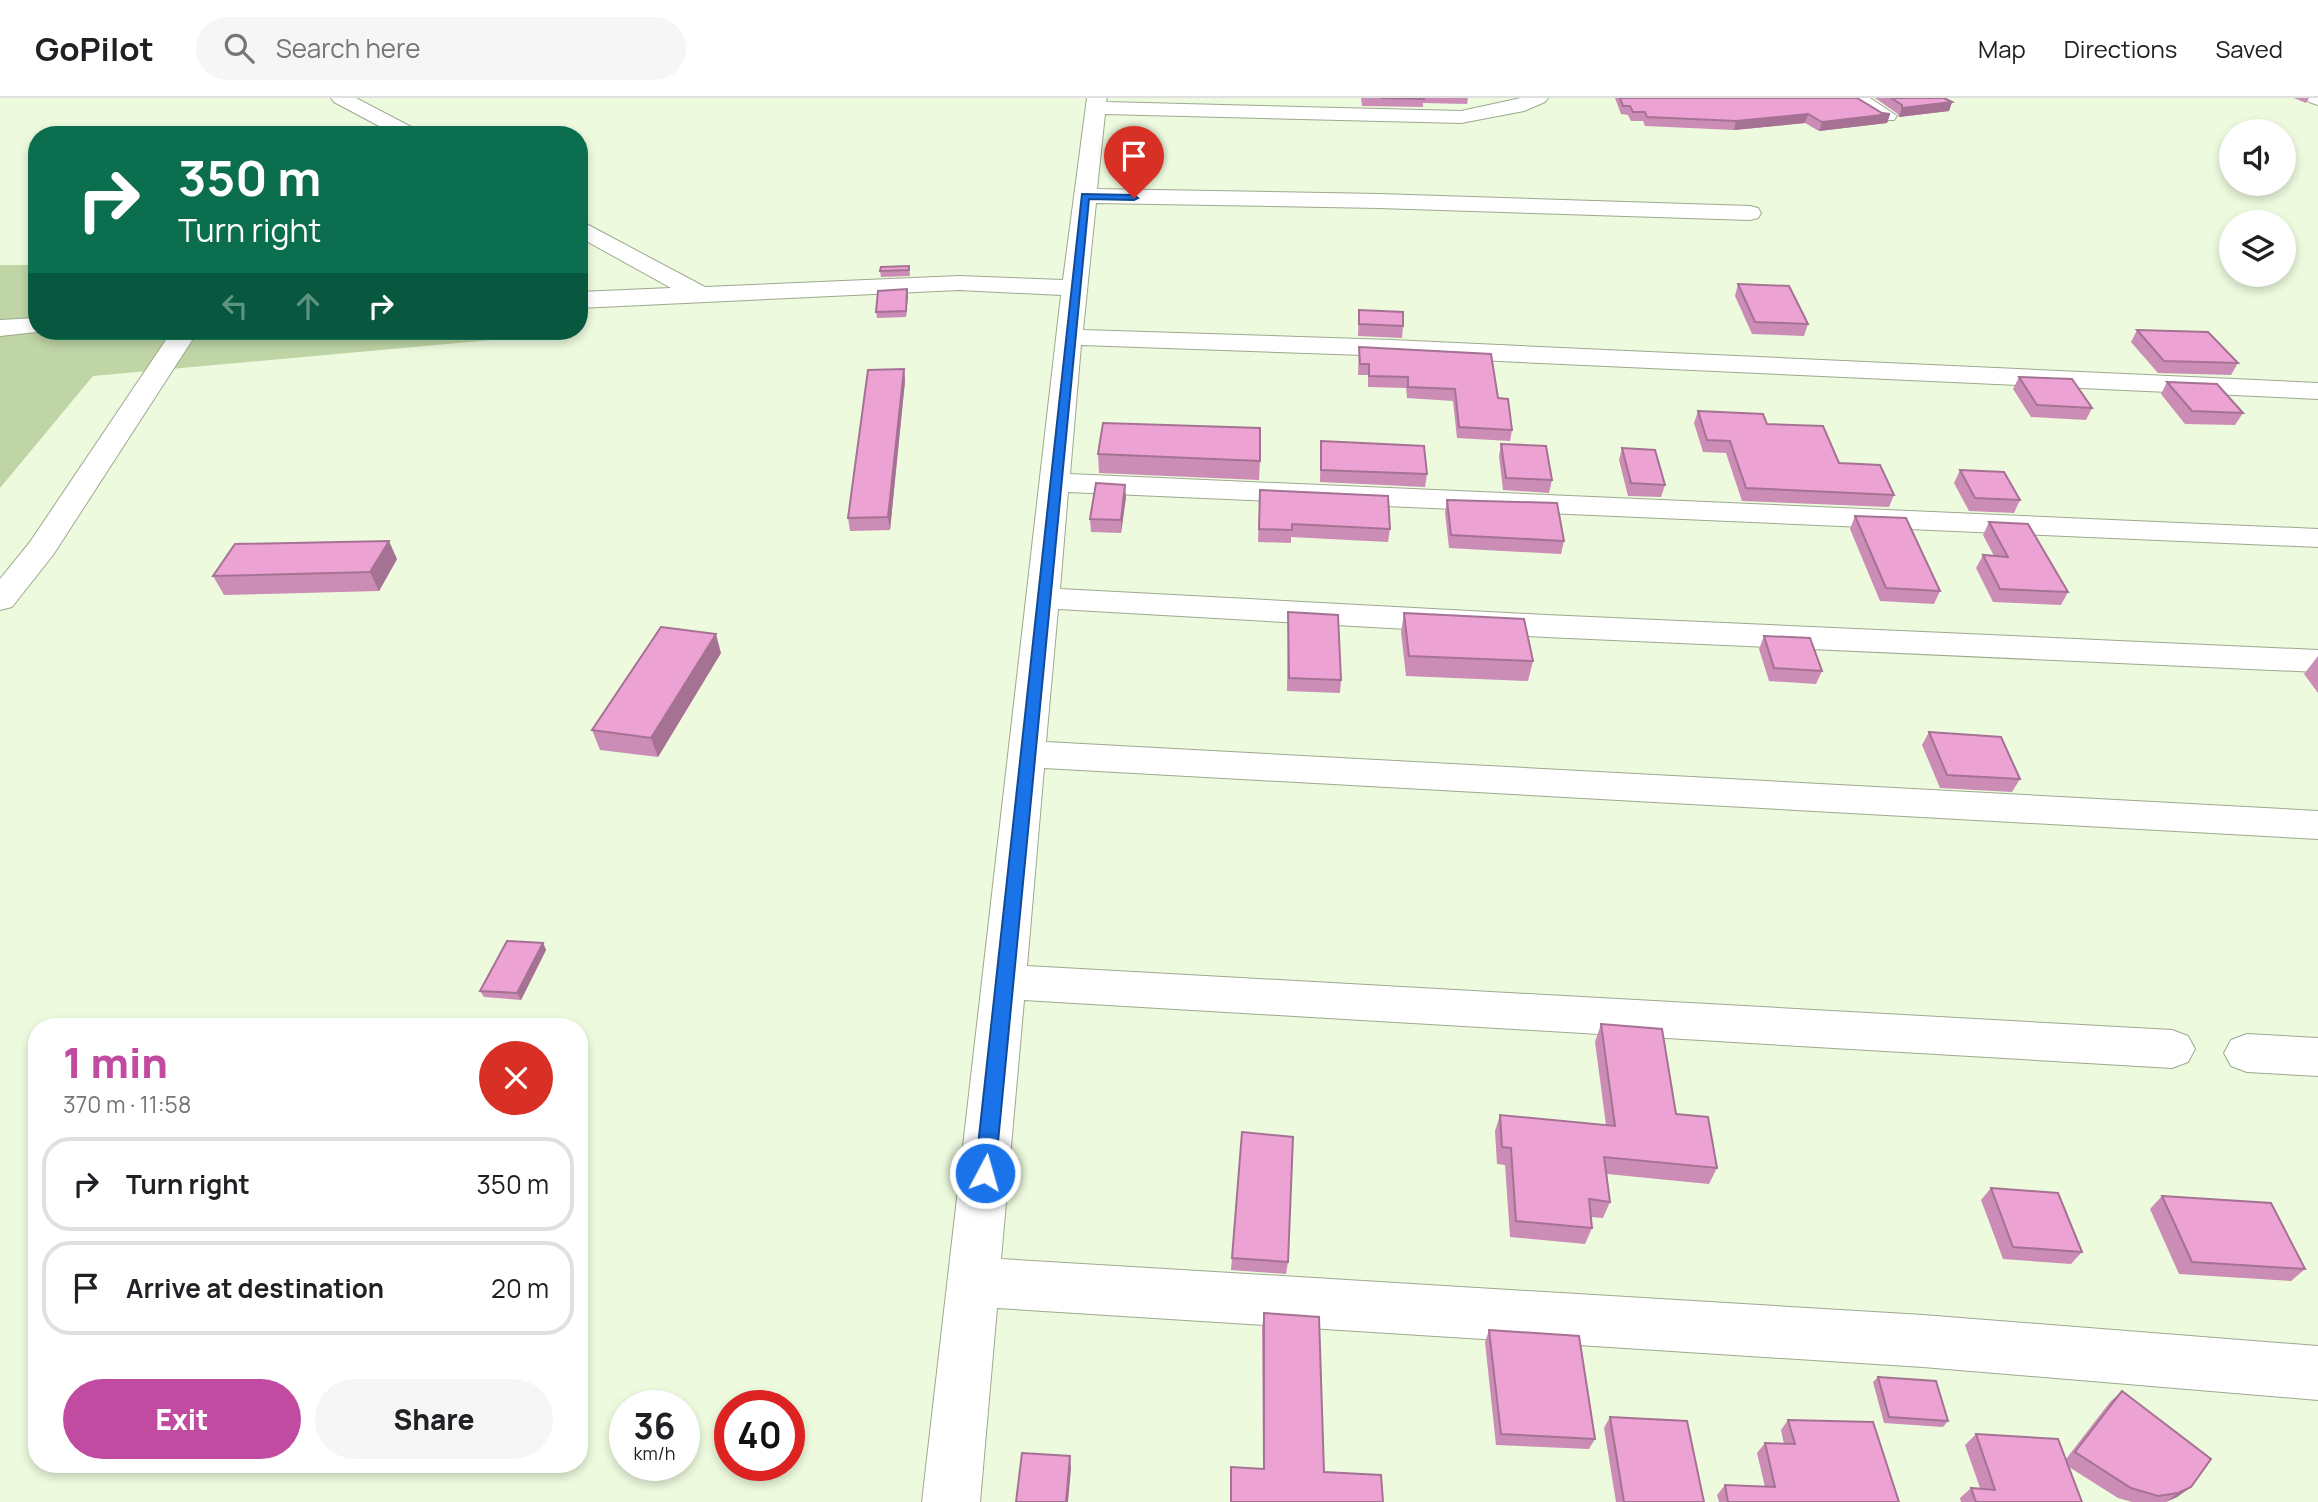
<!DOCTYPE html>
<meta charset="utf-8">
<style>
:root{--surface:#fff;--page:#f6f6f6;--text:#202124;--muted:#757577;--line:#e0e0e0;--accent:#c24ba2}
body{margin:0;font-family:Manrope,sans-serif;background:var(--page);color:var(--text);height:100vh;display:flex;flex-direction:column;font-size:26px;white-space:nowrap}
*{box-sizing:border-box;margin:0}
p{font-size:23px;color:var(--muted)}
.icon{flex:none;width:38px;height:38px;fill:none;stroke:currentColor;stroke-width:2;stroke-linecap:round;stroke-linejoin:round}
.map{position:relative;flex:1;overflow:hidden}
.drawer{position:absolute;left:28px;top:920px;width:560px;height:455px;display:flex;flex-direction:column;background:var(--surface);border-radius:28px;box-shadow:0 4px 10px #0003}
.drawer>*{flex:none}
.guide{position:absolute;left:28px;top:28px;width:560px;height:214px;border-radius:28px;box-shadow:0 4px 10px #0003;background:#0b6e4f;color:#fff;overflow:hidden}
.tools{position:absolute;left:2219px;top:21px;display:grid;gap:14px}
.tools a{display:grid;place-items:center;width:77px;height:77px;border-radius:50%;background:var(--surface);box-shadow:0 4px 10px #0003;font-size:35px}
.speed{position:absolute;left:609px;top:1292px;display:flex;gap:14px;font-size:35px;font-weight:700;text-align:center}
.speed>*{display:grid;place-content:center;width:91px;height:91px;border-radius:50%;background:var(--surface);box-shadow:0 4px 10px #0003;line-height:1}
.speed small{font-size:18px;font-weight:400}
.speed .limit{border:10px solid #d22;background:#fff;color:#111}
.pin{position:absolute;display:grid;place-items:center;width:60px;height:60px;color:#fff;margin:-72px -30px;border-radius:50% 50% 50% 0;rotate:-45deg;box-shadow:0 0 7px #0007}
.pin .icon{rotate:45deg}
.me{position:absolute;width:77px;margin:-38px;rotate:6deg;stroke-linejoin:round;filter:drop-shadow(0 0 5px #0008)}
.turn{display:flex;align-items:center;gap:24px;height:147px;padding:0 35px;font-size:32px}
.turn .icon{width:91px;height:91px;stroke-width:2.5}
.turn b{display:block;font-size:49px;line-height:60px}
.lanes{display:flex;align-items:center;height:66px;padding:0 35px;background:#0003;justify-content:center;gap:35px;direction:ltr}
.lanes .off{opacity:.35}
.round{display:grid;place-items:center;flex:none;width:74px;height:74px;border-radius:37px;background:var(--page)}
.headline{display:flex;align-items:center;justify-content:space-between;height:119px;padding:0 35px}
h1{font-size:42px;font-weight:800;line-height:52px;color:var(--accent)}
.primary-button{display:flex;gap:14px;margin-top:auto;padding:14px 35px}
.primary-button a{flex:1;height:80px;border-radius:42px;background:var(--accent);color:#fff;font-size:28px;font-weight:800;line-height:80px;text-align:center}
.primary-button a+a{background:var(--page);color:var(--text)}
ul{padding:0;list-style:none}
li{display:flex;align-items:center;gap:21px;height:94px;margin:0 14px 10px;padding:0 21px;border:4px solid var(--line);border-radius:28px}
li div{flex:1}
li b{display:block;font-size:26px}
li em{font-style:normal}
header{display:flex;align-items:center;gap:42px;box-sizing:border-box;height:98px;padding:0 35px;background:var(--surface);border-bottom:2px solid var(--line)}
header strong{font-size:33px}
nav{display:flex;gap:38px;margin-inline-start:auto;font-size:24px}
.search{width:490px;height:63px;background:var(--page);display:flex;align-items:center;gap:18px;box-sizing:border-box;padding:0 24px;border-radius:38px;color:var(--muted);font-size:26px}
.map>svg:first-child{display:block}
.green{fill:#bfd5a6}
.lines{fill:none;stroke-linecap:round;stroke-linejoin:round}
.minor-casing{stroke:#9da98f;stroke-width:2}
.minor{fill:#fff;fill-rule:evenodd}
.wall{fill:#cb8cb6}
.shaded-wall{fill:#a57294}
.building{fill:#eca3d4;stroke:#a57294;stroke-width:2}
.route{fill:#1a73e8;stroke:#114b97;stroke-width:2}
</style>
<header>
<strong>GoPilot</strong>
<div class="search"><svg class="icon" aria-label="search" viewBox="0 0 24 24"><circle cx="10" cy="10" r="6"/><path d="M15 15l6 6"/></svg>Search here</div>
<nav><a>Map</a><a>Directions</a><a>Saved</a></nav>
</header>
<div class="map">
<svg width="2318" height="1404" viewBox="0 0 2318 1404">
<rect width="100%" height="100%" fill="#edfade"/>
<!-- green -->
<polygon class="green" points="0,167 37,167 37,233 520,233 514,240 93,278 0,390"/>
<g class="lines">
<defs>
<g id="minor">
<polygon points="331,0 356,0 419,33 422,37 396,37 334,4"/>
<polygon points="1087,0 1107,0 1106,4 1461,13 1521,0 1548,0 1545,4 1524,13 1461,25 1105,16 1097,91 1379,96 1750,108 1758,110 1761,115 1758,120 1750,122 1379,110 1096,105 1083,232 1392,242 2318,285 2318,301 1392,258 1081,247 1070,376 2318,431 2318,449 1068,394 1060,491 1546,517 2318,552 2318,574 1546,539 1058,511 1046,644 2318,713 2318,741 1044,670 1027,868 2172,932 2188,938 2195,951 2188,964 2172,970 1024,902 1001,1161 1923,1217 2318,1248 2318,1302 1923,1269 997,1210 980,1404 922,1404 1061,197 959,192 579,210 579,194 671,190 579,139 579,122 705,189 959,178 1063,182"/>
<polygon points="1845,0 1870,0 1897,18 1894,22 1880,22"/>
<polygon points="2306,0 2318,0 2318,7 2309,4"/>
<polygon points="37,220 37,233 46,233 0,238 0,222"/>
<polygon points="172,233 198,233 53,457 12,509 0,512 0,481 30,444"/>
<polygon points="2247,936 2318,940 2318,978 2247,974 2231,968 2224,955 2231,942"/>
</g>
</defs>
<!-- minor casing -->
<use href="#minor" class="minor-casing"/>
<!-- minor -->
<use href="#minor" class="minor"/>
</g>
<!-- wall -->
<g class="wall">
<polygon points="1361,0 1468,0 1467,6 1423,5 1423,9 1362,8"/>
<polygon points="1615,0 1857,0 1882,15 1890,16 1887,25 1819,33 1805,25 1734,32 1645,28 1643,23 1631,23 1628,17 1621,16"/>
<polygon points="1875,0 1944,0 1952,4 1949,13 1899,19 1898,16"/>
<polygon points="2294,0 2309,0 2306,5"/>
<polygon points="909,168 910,178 881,179 880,173"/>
<polygon points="1738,186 1808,226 1804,238 1752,236 1735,198"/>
<polygon points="908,197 906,219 877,220 876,214"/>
<polygon points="1359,212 1403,228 1402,240 1358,238"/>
<polygon points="2137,232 2238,265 2231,277 2158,275 2131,244"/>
<polygon points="1359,249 1498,300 1512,332 1510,343 1457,340 1453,303 1407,300 1406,290 1368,289 1368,277 1358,277"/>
<polygon points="904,271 905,283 890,432 850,433 848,420"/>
<polygon points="2019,279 2092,310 2086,322 2031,319 2013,291"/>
<polygon points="2167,284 2243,315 2235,327 2185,326 2161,296"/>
<polygon points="1698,313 1767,326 1839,365 1894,397 1889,409 1742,403 1726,355 1703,354 1694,325"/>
<polygon points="1321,343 1427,376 1425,389 1320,384"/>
<polygon points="1501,346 1552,382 1549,395 1503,392 1499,358"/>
<polygon points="1622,350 1665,387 1661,399 1628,398 1619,362"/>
<polygon points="1098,356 1260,363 1259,382 1099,375"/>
<polygon points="1960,372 2020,402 2014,415 1969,413 1954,385"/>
<polygon points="1260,392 1390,431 1388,444 1291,439 1291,445 1258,444"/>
<polygon points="1126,399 1121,435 1091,434 1090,421"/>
<polygon points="1447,402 1564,443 1561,456 1449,450 1445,415"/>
<polygon points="1855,418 1940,493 1934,506 1880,503 1850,431"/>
<polygon points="1989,424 2068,494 2061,507 1993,504 1976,470 1983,457 1994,458 1983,437"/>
<polygon points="397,461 379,493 224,497 213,478"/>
<polygon points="1288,514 1341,582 1340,595 1287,593"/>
<polygon points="1404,515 1533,563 1528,583 1406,578 1401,534"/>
<polygon points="1764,538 1822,573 1816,586 1769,583 1759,551"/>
<polygon points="721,555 658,659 600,652 592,632"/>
<polygon points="2318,558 2318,595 2304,576"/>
<polygon points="1929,634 2020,681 2012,694 1940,690 1922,647"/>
<polygon points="543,845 546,852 521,902 484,899 480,893"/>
<polygon points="1601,926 1676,1016 1717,1070 1709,1086 1607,1076 1610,1104 1603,1120 1591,1119 1592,1130 1585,1146 1510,1139 1505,1067 1497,1066 1495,1033 1500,1017 1606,1027 1595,944"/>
<polygon points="1242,1034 1288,1164 1286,1176 1231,1172"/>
<polygon points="1991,1090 2082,1154 2071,1166 2003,1161 1981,1102"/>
<polygon points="2162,1098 2305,1171 2291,1183 2179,1176 2150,1111"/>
<polygon points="1264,1215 1324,1374 1383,1404 1230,1404 1231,1369 1263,1371 1262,1230"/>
<polygon points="1489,1232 1595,1341 1589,1351 1496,1347 1485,1244"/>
<polygon points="1878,1279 1948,1323 1943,1329 1884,1325 1873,1284"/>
<polygon points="2122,1293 2191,1389 2177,1399 2166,1404 2132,1404 2118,1400 2069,1369 2082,1404 1961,1404 1960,1400 1971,1390 1980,1390 1965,1347 1976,1336 2066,1361 2110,1304"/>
<polygon points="1610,1319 1704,1404 1616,1404 1604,1330"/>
<polygon points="1788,1322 1899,1404 1719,1404 1717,1397 1725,1387 1765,1389 1757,1355 1765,1345 1784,1346 1781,1332"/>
</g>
<!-- shaded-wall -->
<g class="shaded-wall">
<polygon points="1952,4 1949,13 1899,19 1902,10"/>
<polygon points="1808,16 1805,25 1734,32 1736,23"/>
<polygon points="1890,16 1887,25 1819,33 1822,24"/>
<polygon points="907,191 908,197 906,219 906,213"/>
<polygon points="904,271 905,283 890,432 888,419"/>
<polygon points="1125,387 1126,399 1121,435 1121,422"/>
<polygon points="389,443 397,461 379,493 370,474"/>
<polygon points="716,536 721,555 658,659 651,640"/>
<polygon points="543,845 546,852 521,902 517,895"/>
<polygon points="1070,1358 1071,1371 1068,1404 1066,1404"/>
<polygon points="2191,1389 2177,1399 2166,1404 2178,1395"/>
</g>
<!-- building -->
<g class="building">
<polygon points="1381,0 1424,0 1424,1"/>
<polygon points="1620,0 1857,0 1882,15 1890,16 1822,24 1808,16 1736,23 1647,19 1645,14 1633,14 1630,8 1623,8"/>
<polygon points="1891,0 1944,0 1952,4 1902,10 1902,7"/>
<polygon points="909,168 909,172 880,173 881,169"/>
<polygon points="1738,186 1789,188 1808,226 1755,224"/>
<polygon points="907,191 906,213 876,214 878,193"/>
<polygon points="1359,212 1403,214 1403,228 1359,226"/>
<polygon points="2137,232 2208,234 2238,265 2164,263"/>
<polygon points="1359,249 1491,256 1498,300 1508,301 1512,332 1459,329 1455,291 1408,289 1408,279 1369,278 1369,266 1360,266"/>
<polygon points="904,271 888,419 848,420 868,272"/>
<polygon points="2019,279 2072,281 2092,310 2037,307"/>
<polygon points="2167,284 2217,286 2243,315 2192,313"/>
<polygon points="1698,313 1763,316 1767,326 1823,328 1839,365 1880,367 1894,397 1746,390 1730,343 1707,342"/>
<polygon points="1103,325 1260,330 1260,363 1098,356"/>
<polygon points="1321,343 1424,348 1427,376 1321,372"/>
<polygon points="1501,346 1546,348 1552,382 1506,380"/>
<polygon points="1622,350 1655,352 1665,387 1631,385"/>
<polygon points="1960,372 2004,374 2020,402 1975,400"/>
<polygon points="1096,385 1125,387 1121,422 1090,421"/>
<polygon points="1260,392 1388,398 1390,431 1292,426 1292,432 1259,431"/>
<polygon points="1447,402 1557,405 1564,443 1451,437"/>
<polygon points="1855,418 1906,420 1940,493 1886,490"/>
<polygon points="1989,424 2028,426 2068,494 2000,491 1983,457 2008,459"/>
<polygon points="389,443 370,474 213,478 235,446"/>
<polygon points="1288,514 1338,517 1341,582 1289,580"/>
<polygon points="1404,515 1524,521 1533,563 1409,558"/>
<polygon points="661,529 716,536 651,640 592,632"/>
<polygon points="1764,538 1810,540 1822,573 1774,570"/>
<polygon points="1929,634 2001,639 2020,681 1947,677"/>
<polygon points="507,843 543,845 517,895 480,893"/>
<polygon points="1601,926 1662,931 1676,1016 1708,1019 1717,1070 1604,1059 1610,1104 1589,1101 1592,1130 1516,1123 1511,1050 1502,1049 1500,1017 1615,1028"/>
<polygon points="1242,1034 1293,1039 1288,1164 1232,1160"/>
<polygon points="1991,1090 2058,1095 2082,1154 2013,1149"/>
<polygon points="2162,1098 2271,1105 2305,1171 2192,1164"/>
<polygon points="1264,1215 1319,1219 1324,1374 1381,1377 1383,1404 1231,1404 1231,1369 1264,1371"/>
<polygon points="1489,1232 1579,1238 1595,1341 1501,1336"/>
<polygon points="1878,1279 1936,1283 1948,1323 1889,1319"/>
<polygon points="2122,1293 2211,1361 2191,1389 2178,1395 2158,1398 2131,1390 2075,1354"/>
<polygon points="1610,1319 1687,1323 1704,1404 1624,1404"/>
<polygon points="1788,1322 1873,1324 1899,1404 1728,1404 1725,1387 1775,1389 1765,1345 1795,1346"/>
<polygon points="1976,1336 2058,1341 2082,1404 1976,1404 1971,1390 1995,1392"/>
<polygon points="1022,1355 1070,1358 1066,1404 1016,1404"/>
</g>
<!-- route -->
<polygon class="route" points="1082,96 1134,97 1138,100 1134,102 1089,101 995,1075 992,1081 985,1084 978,1081 975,1075"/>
</svg>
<div class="tools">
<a><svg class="icon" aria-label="sound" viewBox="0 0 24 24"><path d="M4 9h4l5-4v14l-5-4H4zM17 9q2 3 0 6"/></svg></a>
<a><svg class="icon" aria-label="layers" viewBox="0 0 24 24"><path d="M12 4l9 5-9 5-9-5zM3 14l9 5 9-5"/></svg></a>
</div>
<div class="speed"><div>36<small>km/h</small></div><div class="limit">40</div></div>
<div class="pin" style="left:1134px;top:100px;background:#d93025"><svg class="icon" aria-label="arrive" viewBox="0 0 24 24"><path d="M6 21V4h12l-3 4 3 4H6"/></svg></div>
<svg class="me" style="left:985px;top:1075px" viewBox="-20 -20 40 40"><circle r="17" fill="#1a73e8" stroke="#fff" stroke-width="3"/><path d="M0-11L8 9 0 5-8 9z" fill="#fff"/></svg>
<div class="guide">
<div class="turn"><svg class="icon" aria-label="right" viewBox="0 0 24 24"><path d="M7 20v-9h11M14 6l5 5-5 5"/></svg><div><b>350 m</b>Turn right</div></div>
<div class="lanes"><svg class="icon off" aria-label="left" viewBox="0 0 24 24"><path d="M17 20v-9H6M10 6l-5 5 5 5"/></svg><svg class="icon off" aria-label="ahead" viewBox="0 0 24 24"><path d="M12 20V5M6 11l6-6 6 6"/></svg><svg class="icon" aria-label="right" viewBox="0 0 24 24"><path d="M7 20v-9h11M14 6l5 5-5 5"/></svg></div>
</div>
<section class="drawer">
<div class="headline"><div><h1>1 min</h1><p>370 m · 11:58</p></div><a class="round" style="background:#d93025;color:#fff"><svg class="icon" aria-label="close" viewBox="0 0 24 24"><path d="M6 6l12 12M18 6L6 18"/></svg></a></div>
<ul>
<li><svg class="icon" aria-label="right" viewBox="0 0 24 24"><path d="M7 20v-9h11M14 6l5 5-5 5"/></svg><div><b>Turn right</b></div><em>350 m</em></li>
<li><svg class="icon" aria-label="arrive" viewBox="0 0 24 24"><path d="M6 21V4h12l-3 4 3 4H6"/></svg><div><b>Arrive at destination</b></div><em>20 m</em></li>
</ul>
<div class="primary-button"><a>Exit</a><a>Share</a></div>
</section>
</div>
